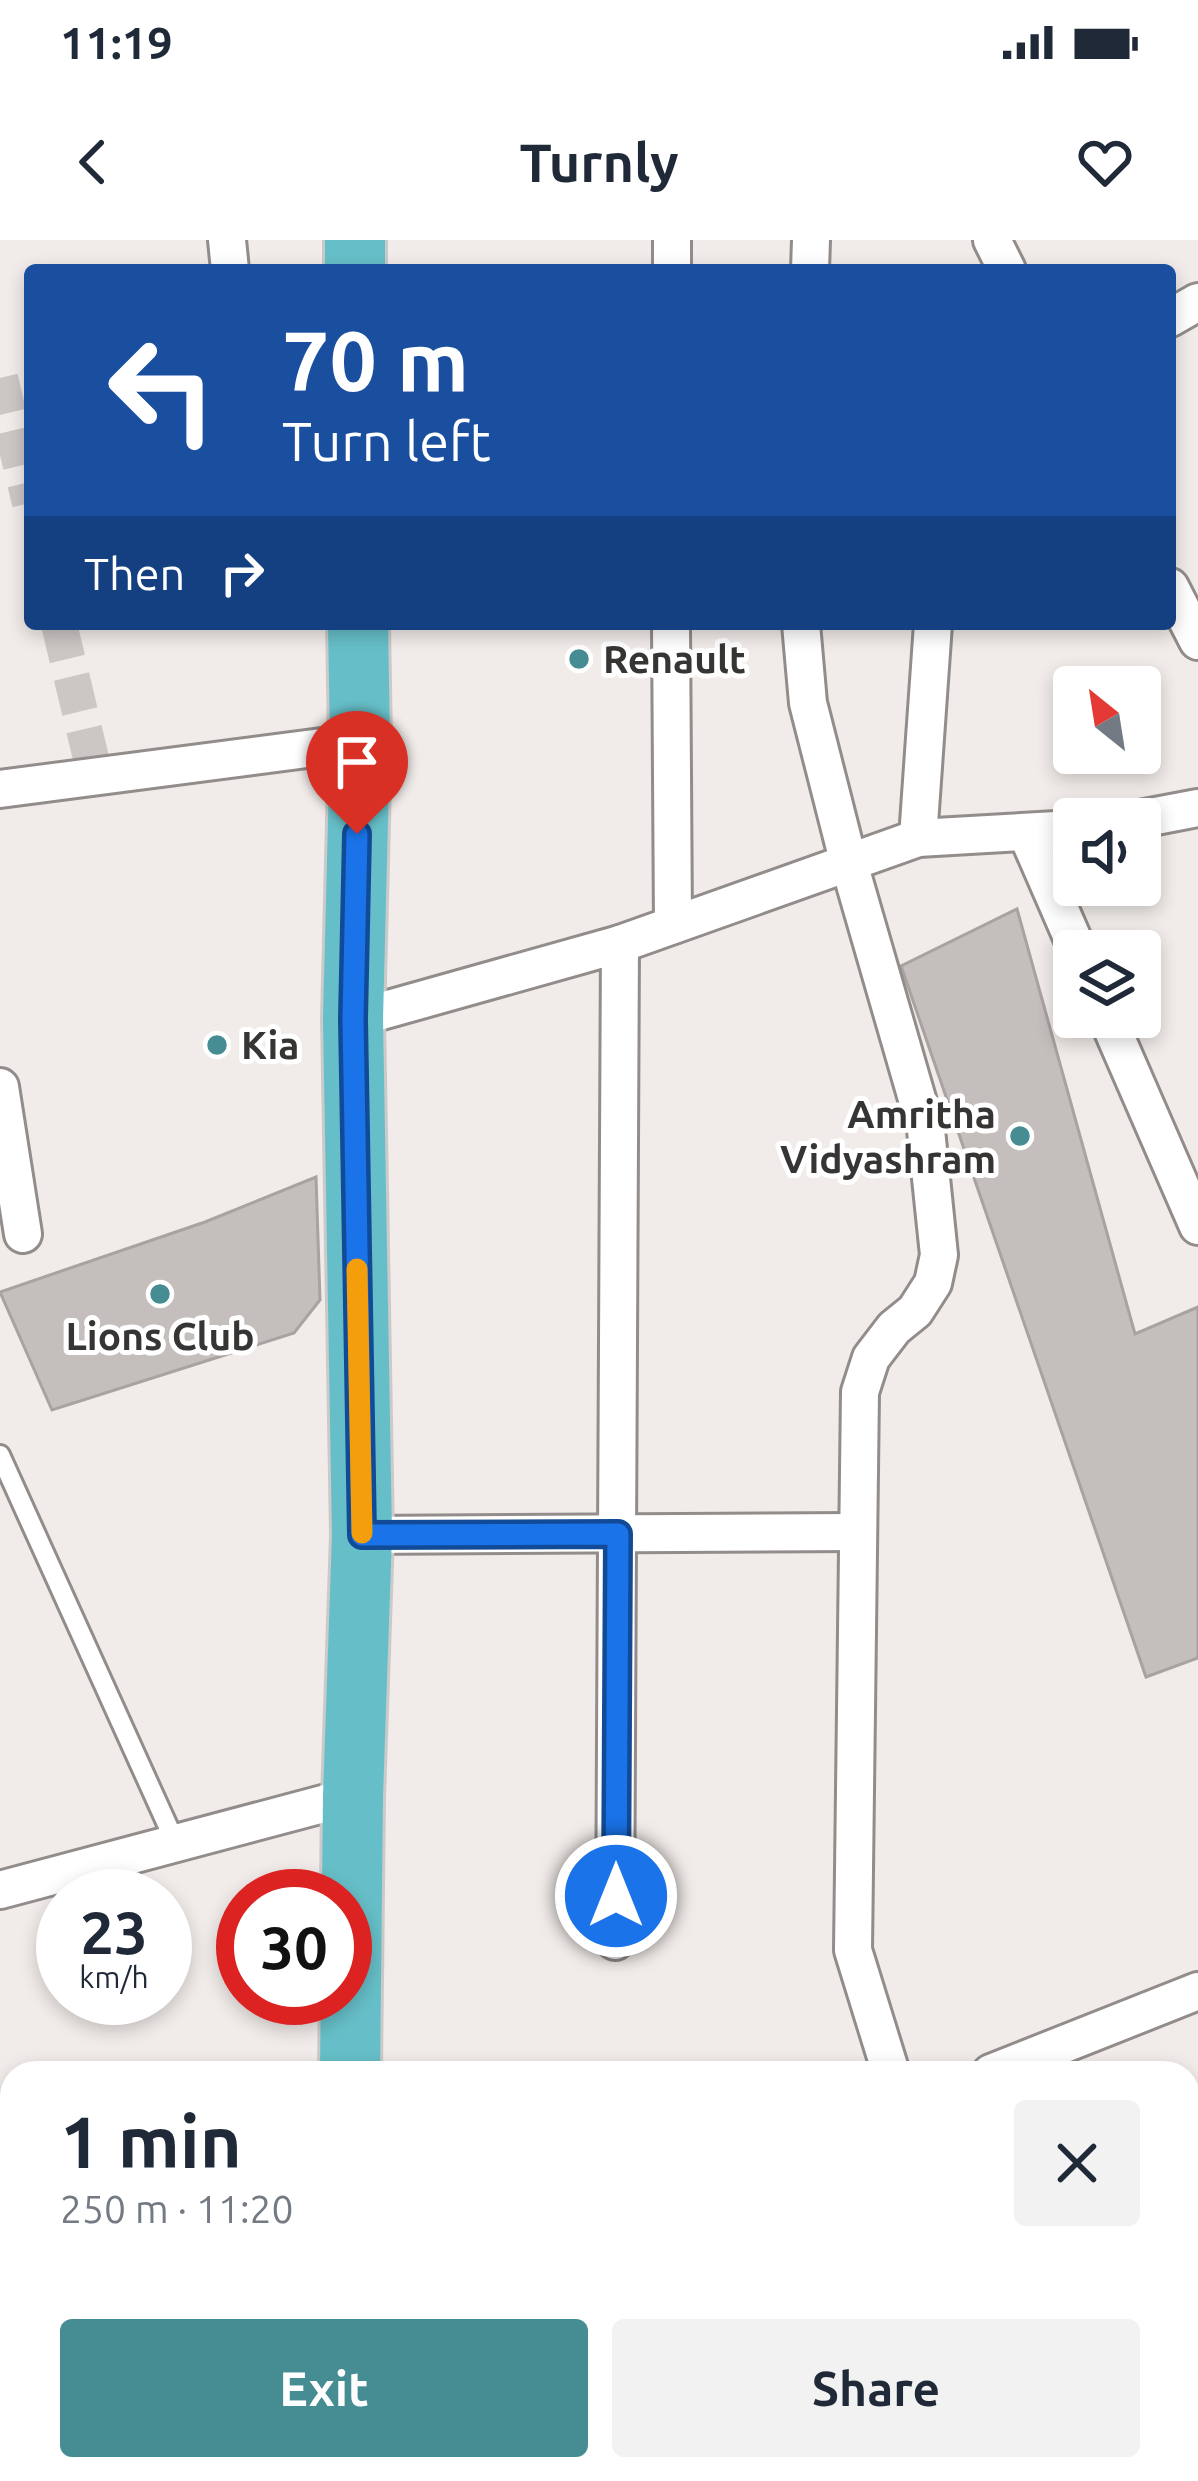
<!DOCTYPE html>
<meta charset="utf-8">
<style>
:root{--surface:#fff;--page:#f2f2f3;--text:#1f2937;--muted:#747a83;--accent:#458c93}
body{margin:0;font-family:Ubuntu,sans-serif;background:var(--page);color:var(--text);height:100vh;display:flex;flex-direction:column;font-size:45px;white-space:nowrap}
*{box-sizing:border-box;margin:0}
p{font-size:39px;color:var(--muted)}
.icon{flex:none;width:66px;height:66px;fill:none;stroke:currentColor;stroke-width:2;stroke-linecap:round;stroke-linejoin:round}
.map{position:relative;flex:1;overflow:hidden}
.side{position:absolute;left:0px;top:1821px;width:1200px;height:420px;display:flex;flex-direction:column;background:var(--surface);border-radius:36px 36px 0 0;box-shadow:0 6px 18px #0003}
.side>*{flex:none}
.guide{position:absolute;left:24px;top:24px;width:1152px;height:366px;border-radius:12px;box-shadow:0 6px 18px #0003;background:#1a4fa0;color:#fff;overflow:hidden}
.needle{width:78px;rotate:330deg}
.fabs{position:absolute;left:1053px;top:426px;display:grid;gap:24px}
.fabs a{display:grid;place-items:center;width:108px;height:108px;border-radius:12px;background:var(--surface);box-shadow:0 6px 18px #0003;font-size:60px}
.speed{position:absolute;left:36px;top:1629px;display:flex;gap:24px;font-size:60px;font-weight:700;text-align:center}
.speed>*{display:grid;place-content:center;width:156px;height:156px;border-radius:50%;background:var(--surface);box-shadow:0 6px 18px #0003;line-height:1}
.speed small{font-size:30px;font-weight:400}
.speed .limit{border:18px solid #d22;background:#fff;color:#111}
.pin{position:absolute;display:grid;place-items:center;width:102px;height:102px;color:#fff;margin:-123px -51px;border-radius:50% 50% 50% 0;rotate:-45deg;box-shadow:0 0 12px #0007}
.pin .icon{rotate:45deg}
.me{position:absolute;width:132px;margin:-66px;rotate:0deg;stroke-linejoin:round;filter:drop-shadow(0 0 9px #0008)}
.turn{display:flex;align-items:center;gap:42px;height:252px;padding:0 60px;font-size:54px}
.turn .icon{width:156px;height:156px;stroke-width:2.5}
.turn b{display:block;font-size:84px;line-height:102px}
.then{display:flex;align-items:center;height:114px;padding:0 60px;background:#0003;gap:24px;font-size:45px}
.round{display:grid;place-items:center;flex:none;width:126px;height:126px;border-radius:12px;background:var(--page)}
.head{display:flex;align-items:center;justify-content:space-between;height:204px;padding:0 60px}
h1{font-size:72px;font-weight:600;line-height:90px}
.cta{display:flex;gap:24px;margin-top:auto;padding:24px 60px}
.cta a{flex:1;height:138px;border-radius:12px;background:var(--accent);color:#fff;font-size:48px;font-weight:600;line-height:138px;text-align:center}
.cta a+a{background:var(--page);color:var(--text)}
.status{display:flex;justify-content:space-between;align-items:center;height:84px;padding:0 60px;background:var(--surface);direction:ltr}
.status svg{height:33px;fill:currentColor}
header{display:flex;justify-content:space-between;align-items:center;height:156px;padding:0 60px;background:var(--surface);font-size:54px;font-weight:600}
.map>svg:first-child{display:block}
.building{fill:#c4bfbd;stroke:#a8a2a0;stroke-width:3}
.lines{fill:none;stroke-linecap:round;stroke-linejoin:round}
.minor-tunnel{stroke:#ccc7c5;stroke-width:36;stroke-dasharray:36 18;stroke-linecap:butt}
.service-casing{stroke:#928c8a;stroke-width:24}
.minor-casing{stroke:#928c8a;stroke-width:42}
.trunk-casing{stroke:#cbcaca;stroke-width:66}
.service{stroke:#fff;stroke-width:18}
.minor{stroke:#fff;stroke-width:36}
.trunk{stroke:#66bfc8;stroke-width:60}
.route-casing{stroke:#114b97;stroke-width:30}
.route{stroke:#1a73e8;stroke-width:21}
.slow{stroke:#f59e0b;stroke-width:21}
.poi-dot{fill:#458c93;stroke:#fff;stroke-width:4.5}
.labels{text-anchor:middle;stroke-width:10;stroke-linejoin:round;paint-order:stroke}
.poi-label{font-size:39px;font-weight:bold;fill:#373534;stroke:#fff;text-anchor:start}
</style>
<div class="status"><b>11:19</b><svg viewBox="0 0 49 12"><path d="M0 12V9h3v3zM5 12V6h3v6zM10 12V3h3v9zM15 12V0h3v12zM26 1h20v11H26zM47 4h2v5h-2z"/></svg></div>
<header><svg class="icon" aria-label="back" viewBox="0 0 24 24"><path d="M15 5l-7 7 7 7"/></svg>Turnly<svg class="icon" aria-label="heart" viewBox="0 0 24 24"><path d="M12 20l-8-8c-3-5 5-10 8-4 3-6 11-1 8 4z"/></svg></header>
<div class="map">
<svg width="1198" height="2241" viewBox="0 0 1198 2241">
<rect width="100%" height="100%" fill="#f1ece9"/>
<!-- building -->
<g class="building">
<polygon points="1017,669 1135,1094 1198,1067 1198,1418 1146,1437 901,726"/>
<polygon points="316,937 320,1060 294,1093 52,1170 0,1052 205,982"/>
<polygon points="1198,2167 1198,2241 1010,2241 1041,2229 1188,2229 1188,2171"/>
</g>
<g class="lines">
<!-- minor-tunnel -->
<g class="minor-tunnel">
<polyline points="0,138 30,263"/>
<polyline points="59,384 95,535"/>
</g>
<defs>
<g id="service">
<polyline points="0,1215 176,1604"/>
<polyline points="639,2241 669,2229"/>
</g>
<g id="minor">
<polyline points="227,0 230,30"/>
<polyline points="992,0 1007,30"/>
<polyline points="672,30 672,0"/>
<polyline points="810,30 811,0"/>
<polyline points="1170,78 1198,62"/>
<polyline points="1170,347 1198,401"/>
<polyline points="671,384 673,685"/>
<polyline points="801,384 808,463 848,620 926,890 939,1015 933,1043 915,1071 894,1088 871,1118 860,1152 853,1710 891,1833"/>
<polyline points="0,549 360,502"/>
<polyline points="1140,579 1198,568"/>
<polyline points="1027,594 1078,711"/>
<polyline points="918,598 933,384"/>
<polyline points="1107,777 1198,986"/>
<polyline points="353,779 620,704 918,598 1074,589"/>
<polyline points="0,847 23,994"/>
<polyline points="362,1295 858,1292"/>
<polyline points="0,1650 353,1556"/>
<polyline points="615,1701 620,704"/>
<polyline points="991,1833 1198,1751"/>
<polyline points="0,1963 12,1959"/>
</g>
<g id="trunk">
<polyline points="355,0 355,30"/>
<polyline points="350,1833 353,1556 362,1295 353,779 360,502 358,384"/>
<polyline points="339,2241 340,2229"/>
</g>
</defs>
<!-- service casing -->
<use href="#service" class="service-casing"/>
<!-- minor casing -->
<use href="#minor" class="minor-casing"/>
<!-- trunk casing -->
<use href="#trunk" class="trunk-casing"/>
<!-- service -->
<use href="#service" class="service"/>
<!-- minor -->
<use href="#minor" class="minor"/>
<!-- trunk -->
<use href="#trunk" class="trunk"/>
</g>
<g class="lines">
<defs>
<polyline id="route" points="357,594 353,779 362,1295 618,1294 616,1656"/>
</defs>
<!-- route casing -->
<use href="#route" class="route-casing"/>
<!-- route -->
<use href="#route" class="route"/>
<!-- slow -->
<polyline class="slow" points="357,1029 362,1293"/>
</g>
<!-- markers -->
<g class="poi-dot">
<circle cx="579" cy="419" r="12"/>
<circle cx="217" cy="805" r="12"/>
<circle cx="1020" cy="896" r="12"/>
<circle cx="160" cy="1054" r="12"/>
</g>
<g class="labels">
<!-- poi labels -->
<g class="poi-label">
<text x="603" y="433">Renault</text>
<text x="241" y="819">Kia</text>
<text x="996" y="888" text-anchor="end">Amritha<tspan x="996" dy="45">Vidyashram</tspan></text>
<text x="160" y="1110" text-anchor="middle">Lions Club</text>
</g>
</g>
</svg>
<div class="fabs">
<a><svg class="needle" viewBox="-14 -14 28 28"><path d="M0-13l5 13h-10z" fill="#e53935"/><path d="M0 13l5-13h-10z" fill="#747a83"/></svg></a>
<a><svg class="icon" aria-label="sound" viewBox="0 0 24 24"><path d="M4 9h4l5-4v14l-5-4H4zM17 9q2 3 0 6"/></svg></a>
<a><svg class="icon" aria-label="layers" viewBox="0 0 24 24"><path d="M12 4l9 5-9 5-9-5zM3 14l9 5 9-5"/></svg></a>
</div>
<div class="speed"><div>23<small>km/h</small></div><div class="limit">30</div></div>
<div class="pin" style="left:357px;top:594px;background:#d93025"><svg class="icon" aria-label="arrive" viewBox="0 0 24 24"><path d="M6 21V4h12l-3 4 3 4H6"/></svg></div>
<svg class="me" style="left:616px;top:1656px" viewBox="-20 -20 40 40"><circle r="17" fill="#1a73e8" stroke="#fff" stroke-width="3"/><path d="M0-11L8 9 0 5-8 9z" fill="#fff"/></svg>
<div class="guide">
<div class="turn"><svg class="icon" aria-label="left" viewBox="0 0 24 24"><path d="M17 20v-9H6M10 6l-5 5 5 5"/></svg><div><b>70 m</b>Turn left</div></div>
<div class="then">Then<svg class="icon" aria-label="right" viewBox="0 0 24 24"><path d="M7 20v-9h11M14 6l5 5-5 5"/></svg></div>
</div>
<section class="side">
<div class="head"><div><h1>1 min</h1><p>250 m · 11:20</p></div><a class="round"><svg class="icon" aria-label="close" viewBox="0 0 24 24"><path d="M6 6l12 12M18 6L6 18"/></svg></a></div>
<div class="cta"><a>Exit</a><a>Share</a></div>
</section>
</div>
